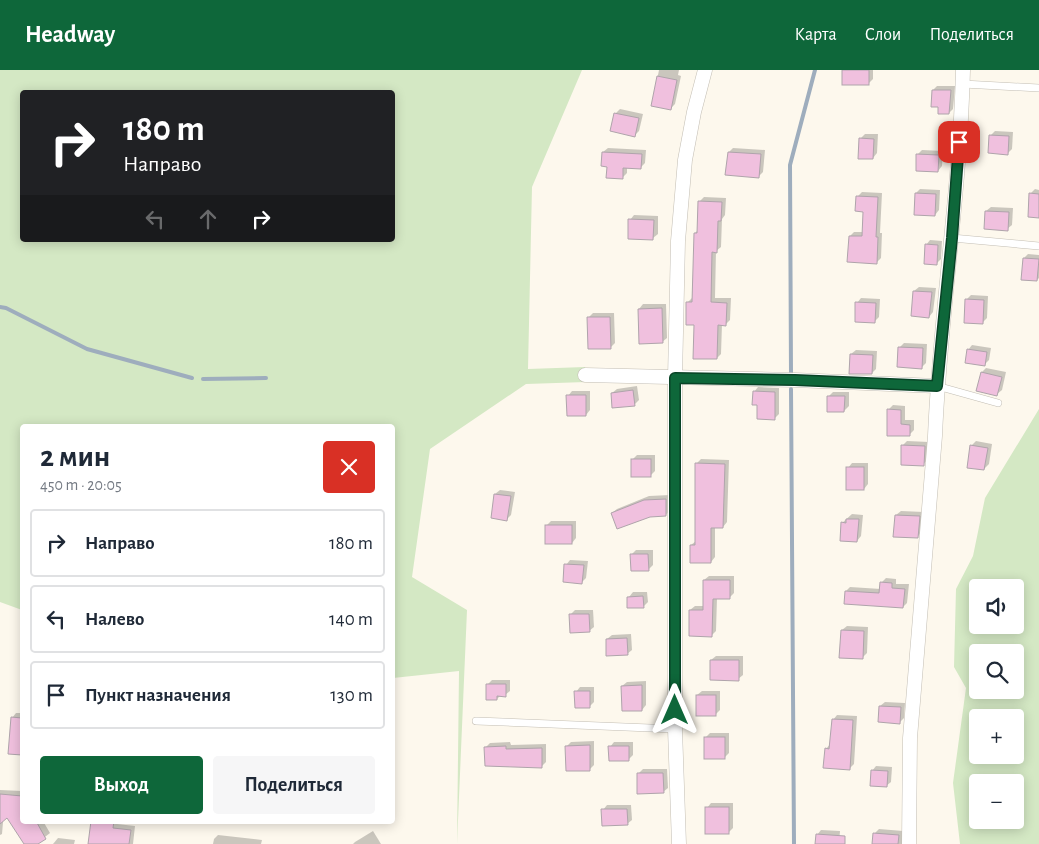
<!DOCTYPE html>
<html lang="ru">
<meta charset="utf-8">
<style>
:root{--surface:#fff;--page:#f6f6f7;--text:#1f2937;--muted:#747a83;--line:#e0e1e3;--accent:#0e673a}
body{margin:0;font-family:"Alegreya Sans",sans-serif;background:var(--page);color:var(--text);height:100vh;display:flex;flex-direction:column;font-size:19px;white-space:nowrap}
*{box-sizing:border-box;margin:0}
p{font-size:16px;color:var(--muted)}
.icon{flex:none;width:28px;height:28px;fill:none;stroke:currentColor;stroke-width:2;stroke-linecap:round;stroke-linejoin:round}
.map{position:relative;flex:1;overflow:hidden}
.details{position:absolute;left:20px;top:354px;width:375px;height:400px;display:flex;flex-direction:column;background:var(--surface);border-radius:5px;box-shadow:0 2px 12px #0003}
.details>*{flex:none}
.guide{position:absolute;left:20px;top:20px;width:375px;height:152px;border-radius:5px;box-shadow:0 2px 12px #0003;background:#202124;color:#fff;overflow:hidden}
.controls{position:absolute;left:969px;top:509px;display:grid;gap:10px}
.controls a{display:grid;place-items:center;width:55px;height:55px;border-radius:5px;background:var(--surface);box-shadow:0 2px 12px #0003;font-size:25px}
.pin{position:absolute;display:grid;place-items:center;width:42px;height:42px;color:#fff;margin:-21px;border-radius:10px;box-shadow:0 2px 8px #0006}
.me{position:absolute;width:55px;margin:-28px;rotate:0deg;stroke-linejoin:round;filter:drop-shadow(0 0 4px #0008)}
.turn{display:flex;align-items:center;gap:18px;height:105px;padding:0 20px;font-size:22px}
.turn .icon{width:65px;height:65px;stroke-width:2.5}
.turn b{display:block;font-size:35px;line-height:42px}
.lanes{display:flex;align-items:center;height:48px;padding:0 20px;background:#0003;justify-content:center;gap:25px;direction:ltr}
.lanes .off{opacity:.35}
.round{display:grid;place-items:center;flex:none;width:52px;height:52px;border-radius:5px;background:var(--page)}
.head{display:flex;align-items:center;justify-content:space-between;height:85px;padding:0 20px}
h1{font-size:30px;font-weight:700;line-height:38px}
.button{display:flex;gap:10px;margin-top:auto;padding:10px 20px}
.button a{flex:1;height:58px;border-radius:5px;background:var(--accent);color:#fff;font-size:20px;font-weight:700;line-height:58px;text-align:center}
.button a+a{background:var(--page);color:var(--text)}
ul{padding:0;list-style:none}
li{display:flex;align-items:center;gap:15px;height:68px;margin:0 10px 8px;padding:0 10px;border:2px solid var(--line);border-radius:5px}
li div{flex:1}
li b{display:block;font-size:19px}
li em{font-style:normal}
header{display:flex;align-items:center;gap:30px;box-sizing:border-box;height:70px;padding:0 25px;background:var(--accent);color:#fff}
header strong{font-size:24px}
nav{display:flex;gap:28px;margin-inline-start:auto;font-size:18px}
.map>svg:first-child{display:block}
.green{fill:#d4e8c4;fill-rule:evenodd}
.shadow{fill:#0003}
.lines{fill:none;stroke-linecap:round;stroke-linejoin:round}
.stream{stroke:#9eadbd;stroke-width:4}
.building{fill:#f0c0de;stroke:#afa4ab}
.service-casing{stroke:#c3beb4;stroke-width:8}
.minor-casing{stroke:#c3beb4;stroke-width:15}
.service{stroke:#fff;stroke-width:7}
.minor{stroke:#fff;stroke-width:14}
.route-casing{stroke:#094326;stroke-width:12}
.route{stroke:#0e673a;stroke-width:9}
</style>
<header>
<strong>Headway</strong>
<nav><a>Карта</a><a>Слои</a><a>Поделиться</a></nav>
</header>
<div class="map">
<svg width="1039" height="774" viewBox="0 0 1039 774">
<rect width="100%" height="100%" fill="#fdf8ed"/>
<!-- green -->
<g class="green">
<path d="M0,0H582L532,117L528,299L585,297L586,312L526,314L430,379L412,507L467,540L457,774L459,601L393,608L392,356H22V540L0,532ZM22,22H392V170H22Z"/>
<path d="M1039,339V774H960L953,713L966,618L954,597L956,519L973,486L985,428ZM978,518H1015V555H978ZM978,582H1015V620H978ZM978,648H1015V685H978ZM978,712H1015V750H978Z"/>
</g>
<!-- shadow -->
<g class="shadow">
<polygon points="659,0 679,0 678,5 681,6 675,34 670,39 652,35"/>
<polygon points="843,0 873,0 873,9 868,14"/>
<polygon points="937,16 955,16 953,39 949,43 940,36 933,20"/>
<polygon points="620,39 643,44 639,61 635,65 615,44"/>
<polygon points="995,61 1013,62 1012,79 1008,83 990,66"/>
<polygon points="865,64 878,64 877,83 873,88 861,68"/>
<polygon points="608,78 646,80 645,93 640,98 627,97 627,103 622,108 608,96 603,82"/>
<polygon points="733,78 765,80 763,102 758,107 729,82"/>
<polygon points="922,80 943,81 942,96 938,101 918,84"/>
<polygon points="920,119 940,120 939,140 935,145 916,123"/>
<polygon points="1035,119 1039,120 1039,146 1030,124"/>
<polygon points="862,122 882,123 880,163 882,163 881,188 876,193 850,166 854,162 864,162 865,140 857,127"/>
<polygon points="704,127 726,128 725,145 722,149 721,177 716,181 715,228 731,228 730,250 726,254 722,254 721,284 717,288 695,254 688,232 692,228 695,163 698,160 700,131"/>
<polygon points="991,137 1013,138 1012,155 1007,159 986,141"/>
<polygon points="634,145 658,146 658,164 653,168 630,150"/>
<polygon points="930,170 942,171 941,189 936,194 926,175"/>
<polygon points="1028,184 1039,185 1039,208 1037,210 1024,188"/>
<polygon points="919,217 936,218 933,242 929,247 914,221"/>
<polygon points="971,225 988,226 987,248 982,253 967,229"/>
<polygon points="861,228 880,229 879,247 874,252 857,233"/>
<polygon points="643,234 666,234 667,268 662,272 639,239"/>
<polygon points="593,243 614,243 615,273 610,278 588,248"/>
<polygon points="904,273 927,274 926,293 922,297 899,278"/>
<polygon points="972,275 991,278 989,290 984,295 968,280"/>
<polygon points="856,280 877,281 876,299 872,303 851,284"/>
<polygon points="986,298 1006,302 1002,320 997,324 978,320 982,302"/>
<polygon points="637,316 639,330 634,335 612,323 617,319"/>
<polygon points="758,317 779,318 779,344 775,348 758,333 754,322"/>
<polygon points="572,321 590,321 590,340 586,345 568,326"/>
<polygon points="833,322 849,322 849,336 844,341 828,327"/>
<polygon points="893,335 905,336 905,350 914,350 914,360 909,365 888,340"/>
<polygon points="907,371 929,372 928,390 923,394 902,376"/>
<polygon points="976,371 992,374 989,394 984,399 971,376"/>
<polygon points="637,385 655,385 655,401 650,406 632,390"/>
<polygon points="701,389 729,390 727,452 723,457 715,457 715,487 711,492 691,475 696,471 696,394"/>
<polygon points="852,393 868,393 868,414 864,419 848,398"/>
<polygon points="500,420 515,422 511,445 507,449 495,424"/>
<polygon points="670,425 670,440 666,445 612,443 617,439 649,426"/>
<polygon points="901,441 924,442 922,462 917,467 896,445"/>
<polygon points="852,444 863,445 861,466 857,471 842,453"/>
<polygon points="551,451 576,451 576,468 572,473 546,456"/>
<polygon points="636,480 653,480 653,495 648,500 632,484"/>
<polygon points="570,490 588,491 586,508 582,512 566,495"/>
<polygon points="709,506 734,506 734,523 729,528 717,528 716,561 712,565 690,540 695,536 704,536 704,510"/>
<polygon points="886,508 896,509 896,514 909,514 907,533 903,537 846,521 850,517 881,519 881,513"/>
<polygon points="633,522 647,522 648,532 643,537 629,527"/>
<polygon points="575,540 593,540 594,557 589,561 570,545"/>
<polygon points="847,556 868,557 867,583 862,588 842,560"/>
<polygon points="631,564 632,580 627,584 607,569 612,565"/>
<polygon points="716,586 743,586 743,605 738,609 711,590"/>
<polygon points="492,610 510,610 510,621 505,625 501,625 497,629 487,615"/>
<polygon points="646,611 646,635 642,640 622,616 627,612"/>
<polygon points="580,617 594,617 594,632 590,636 576,622"/>
<polygon points="702,621 720,621 720,640 715,645 697,625"/>
<polygon points="885,632 905,633 904,648 899,653 880,636"/>
<polygon points="16,643 22,643 22,684 10,683 12,648"/>
<polygon points="837,645 857,646 854,694 850,698 826,679 831,673 833,650"/>
<polygon points="710,663 729,663 729,683 724,688 706,667"/>
<polygon points="594,671 594,695 589,700 567,676 571,672"/>
<polygon points="510,672 511,675 546,674 546,692 542,696 486,677 490,673"/>
<polygon points="614,672 633,672 633,685 628,690 610,677"/>
<polygon points="876,696 892,697 891,712 886,716 872,701"/>
<polygon points="643,699 667,699 668,718 663,722 638,704"/>
<polygon points="0,720 22,721 22,751 43,751 50,763 36,774 25,774 4,741 2,764 0,765"/>
<polygon points="711,733 733,733 733,758 728,763 707,738"/>
<polygon points="607,735 631,735 632,750 627,754 603,740"/>
<polygon points="92,751 117,751 117,754 135,756 133,774 97,774"/>
<polygon points="879,759 903,761 902,774 874,774 874,764"/>
<polygon points="821,760 840,761 839,774 816,774 817,765"/>
<polygon points="373,761 381,774 353,774 355,772"/>
<polygon points="218,765 262,770 261,774 213,774 214,769"/>
<polygon points="58,768 75,770 74,774 53,774"/>
</g>
<g class="lines">
<!-- stream -->
<g class="stream">
<polyline points="0,237 6,238 87,279 192,308"/>
<polyline points="791,303 790,95 815,0"/>
<polyline points="203,309 266,308"/>
<polyline points="791,319 794,774"/>
</g>
</g>
<!-- building -->
<g class="building">
<rect x="842" y="0" width="27" height="15"/>
<polygon points="657,6 677,10 671,40 651,36"/>
<polygon points="932,20 951,20 949,44 938,44 938,37 931,37"/>
<polygon points="614,43 639,48 635,67 610,61"/>
<polygon points="989,65 1009,66 1008,85 988,83"/>
<polygon points="859,68 874,69 873,89 858,89"/>
<polygon points="602,82 642,84 641,99 623,98 623,109 606,108 607,97 601,96"/>
<polygon points="728,82 761,84 759,108 725,105"/>
<polygon points="916,84 939,85 938,102 916,101"/>
<polygon points="915,123 936,124 935,146 914,145"/>
<polygon points="1029,123 1039,124 1039,148 1028,147"/>
<polygon points="856,126 878,127 876,167 878,167 877,194 847,192 849,166 862,166 863,142 855,141"/>
<polygon points="698,131 722,132 721,151 718,151 717,183 712,182 711,232 727,233 726,256 718,255 717,289 693,289 694,255 686,255 686,232 692,232 694,163 697,163"/>
<polygon points="985,141 1009,142 1008,161 984,159"/>
<polygon points="628,149 654,150 653,170 628,169"/>
<polygon points="925,174 938,175 937,195 924,194"/>
<polygon points="1023,188 1039,189 1037,211 1021,210"/>
<polygon points="913,221 932,222 929,248 911,246"/>
<polygon points="965,229 984,230 983,254 964,253"/>
<polygon points="855,232 876,233 875,253 855,252"/>
<polygon points="662,238 663,273 639,274 638,239"/>
<polygon points="587,247 610,247 611,279 588,279"/>
<polygon points="898,277 923,278 922,299 897,297"/>
<polygon points="967,279 987,282 985,296 965,293"/>
<polygon points="850,284 873,285 872,304 849,304"/>
<polygon points="981,302 1002,307 997,326 976,321"/>
<polygon points="633,320 635,336 612,338 611,323"/>
<polygon points="753,321 775,322 775,350 757,349 757,335 752,335"/>
<polygon points="566,325 586,325 586,346 567,346"/>
<polygon points="827,326 845,326 844,342 827,342"/>
<polygon points="887,339 901,340 901,354 910,355 910,366 887,366"/>
<polygon points="901,375 925,376 924,396 901,395"/>
<polygon points="970,375 988,378 984,400 967,398"/>
<rect x="631" y="389" width="20" height="18"/>
<polygon points="695,393 725,394 723,458 711,458 711,493 690,493 690,475 695,475"/>
<rect x="846" y="397" width="18" height="23"/>
<polygon points="494,424 511,426 507,451 491,448"/>
<polygon points="666,429 666,446 650,447 617,459 611,443 644,430"/>
<polygon points="895,445 920,446 918,468 893,467"/>
<polygon points="846,449 859,449 857,472 840,471 841,452 846,453"/>
<rect x="545" y="455" width="27" height="19"/>
<polygon points="630,484 648,484 649,501 631,501"/>
<polygon points="564,494 584,495 582,514 563,512"/>
<polygon points="703,510 730,510 730,529 713,529 712,567 689,566 689,540 703,540"/>
<polygon points="880,512 892,513 892,518 905,519 903,538 844,534 845,521 879,523"/>
<polygon points="643,526 644,538 627,538 627,527"/>
<polygon points="569,544 589,544 590,562 570,563"/>
<polygon points="841,560 864,561 863,589 839,588"/>
<polygon points="627,568 628,585 606,586 606,569"/>
<polygon points="710,590 739,590 739,611 710,610"/>
<polygon points="486,614 506,614 506,627 497,626 497,630 486,630"/>
<polygon points="642,615 642,641 622,641 621,616"/>
<polygon points="574,621 590,621 590,638 575,638"/>
<rect x="696" y="625" width="20" height="21"/>
<polygon points="879,636 901,637 900,654 878,652"/>
<polygon points="11,647 22,648 22,685 8,684"/>
<polygon points="832,649 853,650 850,700 823,698 825,678 829,679"/>
<rect x="704" y="667" width="21" height="22"/>
<polygon points="590,675 590,701 566,701 565,676"/>
<polygon points="506,676 506,679 542,678 542,698 485,696 484,677"/>
<polygon points="608,676 629,676 629,691 609,691"/>
<polygon points="871,700 888,701 887,717 870,716"/>
<polygon points="637,703 663,703 664,723 637,724"/>
<polygon points="0,724 22,726 22,751 36,751 46,769 38,774 24,774 7,748 0,754"/>
<rect x="705" y="737" width="24" height="27"/>
<polygon points="601,739 627,739 628,755 602,756"/>
<polygon points="91,751 114,751 113,758 131,760 129,774 88,774"/>
<polygon points="873,763 899,765 898,774 872,774"/>
<polygon points="816,764 845,766 845,774 815,774"/>
</g>
<g class="lines">
<defs>
<g id="service">
<polyline points="963,14 1039,18"/>
<polyline points="952,168 1039,176"/>
<polyline points="937,316 998,333"/>
<polyline points="476,651 675,659"/>
</g>
<g id="minor">
<polyline points="585,305 795,310 937,316"/>
<polyline points="679,774 675,659 675,308 678,171 685,90 694,42 705,0"/>
<path d="M909,774L910,668L935,366C940,244 960,123 963,0"/>
</g>
</defs>
<!-- service casing -->
<use href="#service" class="service-casing"/>
<!-- minor casing -->
<use href="#minor" class="minor-casing"/>
<!-- service -->
<use href="#service" class="service"/>
<!-- minor -->
<use href="#minor" class="minor"/>
</g>
<g class="lines">
<defs>
<polyline id="route" points="675,640 675,308 795,310 937,316 952,168 959,72"/>
</defs>
<!-- route casing -->
<use href="#route" class="route-casing"/>
<!-- route -->
<use href="#route" class="route"/>
</g>
</svg>
<div class="controls">
<a><svg class="icon" aria-label="sound" viewBox="0 0 24 24"><path d="M4 9h4l5-4v14l-5-4H4zM17 9q2 3 0 6"/></svg></a>
<a><svg class="icon" aria-label="search" viewBox="0 0 24 24"><circle cx="10" cy="10" r="6"/><path d="M15 15l6 6"/></svg></a>
<a>+</a>
<a>−</a>
</div>
<div class="pin" style="left:959px;top:72px;background:#d93025"><svg class="icon" aria-label="arrive" viewBox="0 0 24 24"><path d="M6 21V4h12l-3 4 3 4H6"/></svg></div>
<svg class="me" style="left:675px;top:640px" viewBox="-20 -20 40 40"><path d="M0-17L14 15 0 8-14 15z" fill="#0e673a" stroke="#fff" stroke-width="4"/></svg>
<div class="guide">
<div class="turn"><svg class="icon" aria-label="right" viewBox="0 0 24 24"><path d="M7 20v-9h11M14 6l5 5-5 5"/></svg><div><b>180 m</b>Направо</div></div>
<div class="lanes"><svg class="icon off" aria-label="left" viewBox="0 0 24 24"><path d="M17 20v-9H6M10 6l-5 5 5 5"/></svg><svg class="icon off" aria-label="ahead" viewBox="0 0 24 24"><path d="M12 20V5M6 11l6-6 6 6"/></svg><svg class="icon" aria-label="right" viewBox="0 0 24 24"><path d="M7 20v-9h11M14 6l5 5-5 5"/></svg></div>
</div>
<section class="details">
<div class="head"><div><h1>2 мин</h1><p>450 m · 20:05</p></div><a class="round" style="background:#d93025;color:#fff"><svg class="icon" aria-label="close" viewBox="0 0 24 24"><path d="M6 6l12 12M18 6L6 18"/></svg></a></div>
<ul>
<li><svg class="icon" aria-label="right" viewBox="0 0 24 24"><path d="M7 20v-9h11M14 6l5 5-5 5"/></svg><div><b>Направо</b></div><em>180 m</em></li>
<li><svg class="icon" aria-label="left" viewBox="0 0 24 24"><path d="M17 20v-9H6M10 6l-5 5 5 5"/></svg><div><b>Налево</b></div><em>140 m</em></li>
<li><svg class="icon" aria-label="arrive" viewBox="0 0 24 24"><path d="M6 21V4h12l-3 4 3 4H6"/></svg><div><b>Пункт назначения</b></div><em>130 m</em></li>
</ul>
<div class="button"><a>Выход</a><a>Поделиться</a></div>
</section>
</div>
